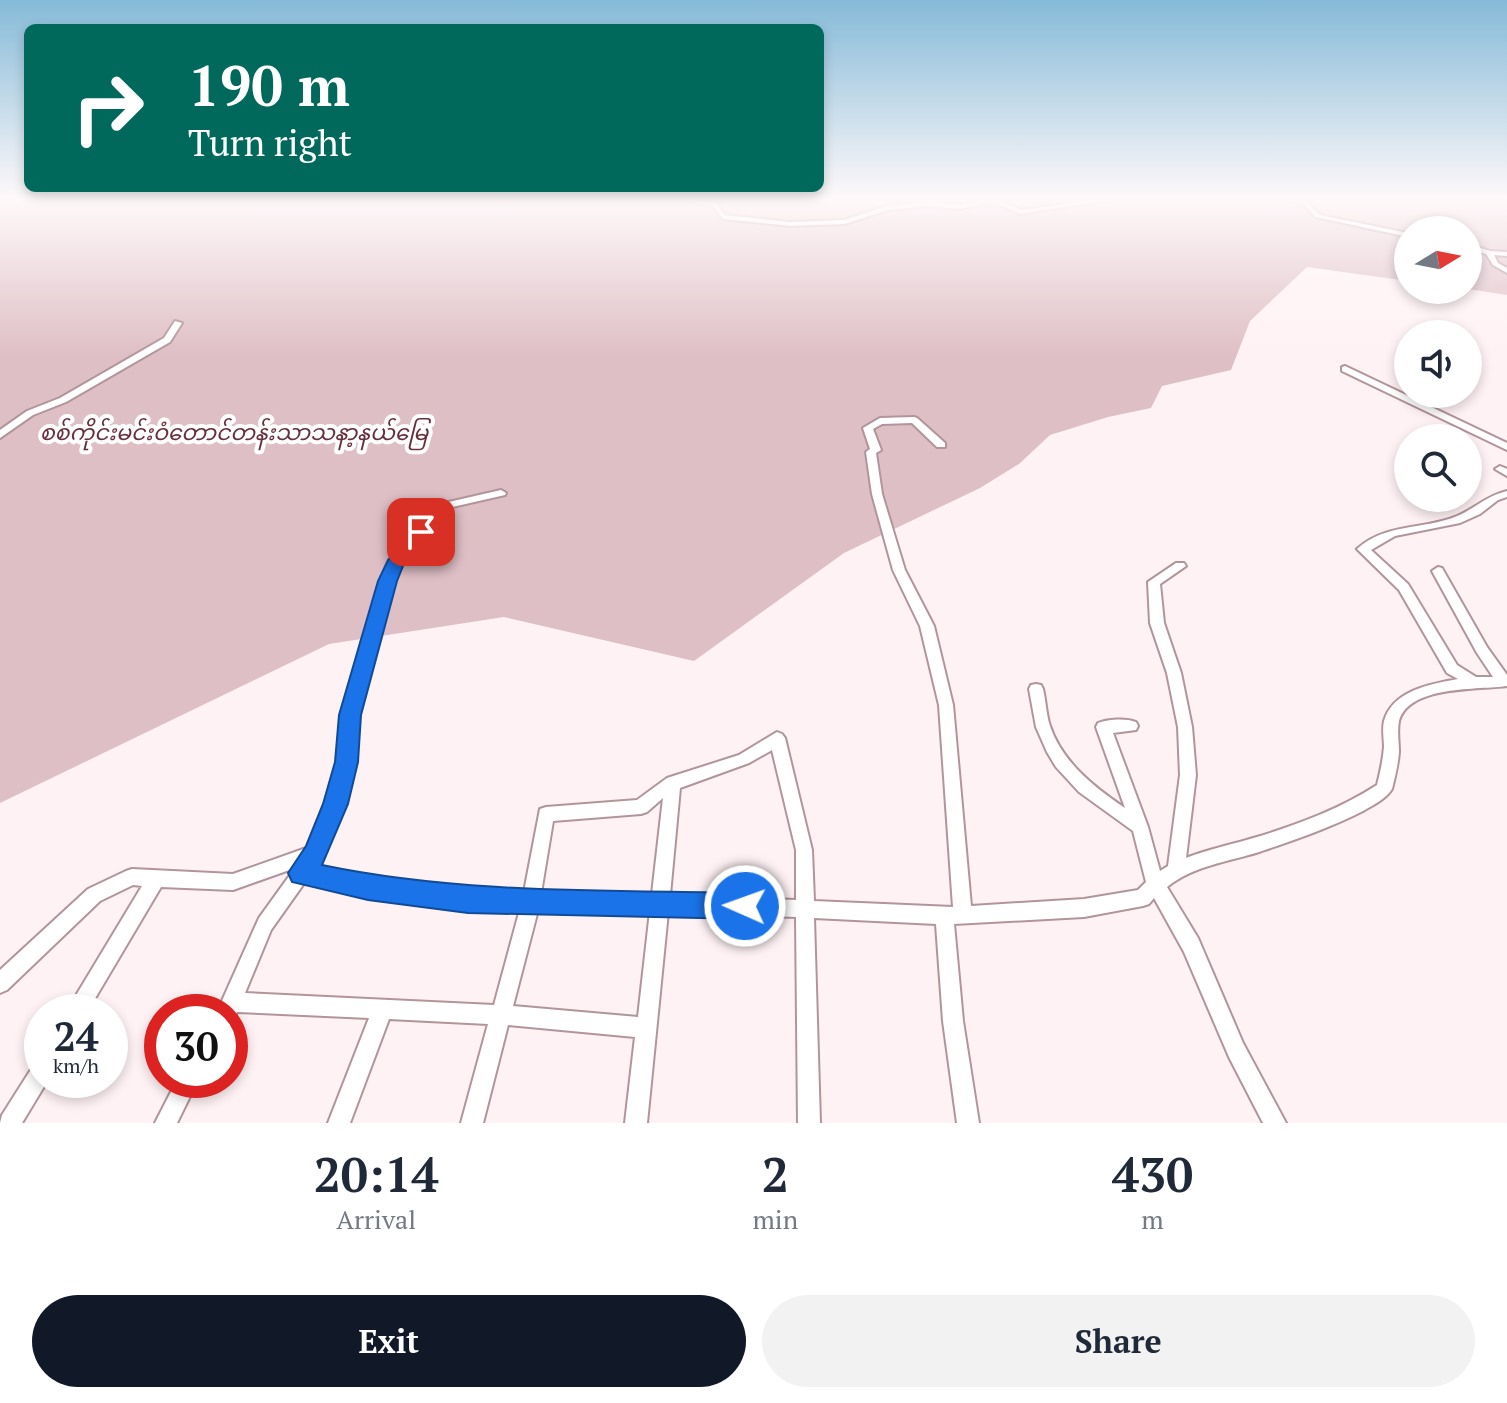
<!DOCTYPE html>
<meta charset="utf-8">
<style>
:root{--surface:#fff;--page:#f2f2f3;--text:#1f2937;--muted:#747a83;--accent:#111827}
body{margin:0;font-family:"PT Serif","Noto Sans Myanmar",serif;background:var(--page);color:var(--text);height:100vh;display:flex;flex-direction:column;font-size:30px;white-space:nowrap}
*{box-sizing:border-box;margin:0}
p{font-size:26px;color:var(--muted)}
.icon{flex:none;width:44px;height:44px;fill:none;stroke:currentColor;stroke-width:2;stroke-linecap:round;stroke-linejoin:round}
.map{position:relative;height:1123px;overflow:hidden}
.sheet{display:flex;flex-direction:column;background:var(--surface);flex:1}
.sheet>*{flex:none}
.top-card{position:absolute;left:24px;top:24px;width:800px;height:168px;border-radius:12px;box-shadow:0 4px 12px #0003;background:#00695c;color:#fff;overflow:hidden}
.needle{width:52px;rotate:80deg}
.fabs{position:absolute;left:1394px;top:216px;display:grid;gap:16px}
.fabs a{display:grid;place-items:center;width:88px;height:88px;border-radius:50%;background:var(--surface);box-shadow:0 4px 12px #0003;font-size:40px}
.speed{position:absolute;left:24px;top:994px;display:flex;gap:16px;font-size:40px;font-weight:700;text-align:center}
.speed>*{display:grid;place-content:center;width:104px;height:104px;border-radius:50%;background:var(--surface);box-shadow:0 4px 12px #0003;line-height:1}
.speed small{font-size:20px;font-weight:400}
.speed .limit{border:12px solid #d22;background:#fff;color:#111}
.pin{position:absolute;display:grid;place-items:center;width:68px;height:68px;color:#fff;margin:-34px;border-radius:16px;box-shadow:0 4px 12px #0006}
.me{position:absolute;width:88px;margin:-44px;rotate:272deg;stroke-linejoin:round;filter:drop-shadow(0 0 6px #0008)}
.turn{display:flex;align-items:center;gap:28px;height:168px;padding:0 32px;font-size:36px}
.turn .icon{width:104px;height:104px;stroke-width:2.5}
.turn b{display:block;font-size:56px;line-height:68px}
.eta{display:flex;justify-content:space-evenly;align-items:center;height:136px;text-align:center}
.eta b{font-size:48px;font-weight:700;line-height:56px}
.action{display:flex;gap:16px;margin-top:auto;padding:16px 32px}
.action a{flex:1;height:92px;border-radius:48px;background:var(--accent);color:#fff;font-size:32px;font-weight:700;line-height:92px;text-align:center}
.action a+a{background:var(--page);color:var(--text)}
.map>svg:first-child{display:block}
.green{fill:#debfc5}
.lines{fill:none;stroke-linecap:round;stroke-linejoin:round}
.minor-casing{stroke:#b2959b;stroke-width:4}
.minor{fill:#fff;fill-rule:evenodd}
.route{fill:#1a73e8;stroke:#114b97;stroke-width:2}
.labels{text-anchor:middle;stroke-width:8;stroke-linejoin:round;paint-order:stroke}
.park-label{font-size:22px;font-style:italic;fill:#68303e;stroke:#fff}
</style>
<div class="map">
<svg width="1507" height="1123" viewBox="0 0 1507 1123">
<rect width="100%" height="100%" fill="#fff2f4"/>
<!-- green -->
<polygon class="green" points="0,199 1507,199 1507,295 1468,289 1468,230 1408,230 1408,281 1307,267 1250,321 1231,370 1162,386 1151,408 1108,417 1050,435 1019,464 980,488 844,553 694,661 504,617 329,644 0,803"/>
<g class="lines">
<defs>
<g id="minor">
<polygon points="674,199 687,199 717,204 725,215 790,222 844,220 887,206 928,202 959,205 996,199 1021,210 1101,199 1115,199 1020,214 993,202 959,209 928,206 888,210 845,224 790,226 723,219 713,206"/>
<polygon points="1289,199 1307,202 1320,215 1408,233 1408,237 1316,217 1303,204"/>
<polygon points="1468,244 1490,251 1507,252 1507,256 1494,255 1498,263 1507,268 1507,273 1493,265 1486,254 1468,248"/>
<polygon points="175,321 182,323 170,342 66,402 33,415 0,438 0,430 27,411 60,398 164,338"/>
<polygon points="1345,366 1507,443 1507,450 1342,371 1342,367"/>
<path d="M914,417L917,418L945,443V447H937L912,423L882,424L873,429L881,450L876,453L882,494L905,570L934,626L953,705L971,906L1084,899L1138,890L1146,882L1133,831L1079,792L1056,767L1047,752L1036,727L1029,689L1031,685L1036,684L1041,685L1043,689C1046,701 1046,714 1050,726C1062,762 1095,788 1125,808L1096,727L1098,723C1108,719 1126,718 1136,722L1138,726L1136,730L1113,733L1148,827L1160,871L1168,866L1180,775L1178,727L1167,673L1150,623L1148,582L1176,563H1184L1186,566L1160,584L1164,623L1181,673L1192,727L1196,775L1186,858C1209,849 1234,844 1257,837C1299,824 1340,809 1377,785C1380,773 1383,760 1384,747C1384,739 1382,730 1384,721C1393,690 1431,684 1458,679L1447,673L1399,590L1357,549C1385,523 1424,530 1457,516C1476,508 1486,496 1507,491V497L1498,500L1480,514L1460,523L1395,536L1371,550L1408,584L1457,665L1476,677H1493L1477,653L1432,571L1438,567L1442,568L1487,647L1507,675V686C1479,690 1409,685 1399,721C1397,731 1399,742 1399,752C1398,765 1395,777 1392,789C1386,799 1373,805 1363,811C1330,828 1294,840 1259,852C1227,862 1193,866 1167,887L1198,938L1243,1043L1286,1123H1263L1229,1057L1184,952L1154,898L1149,904L1143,906L1084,917L954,924L963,1021L979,1123H957L943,1021L936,924L814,918L820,1123H798L796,917L668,912L647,1123H625L635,1037L508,1025L483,1123H461L488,1024L389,1019L350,1123H328L369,1018L237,1012L234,1019L230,1021V1012H217L259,918L295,868L233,890L161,887L87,1012H66L142,886L133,885L100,901L7,990L0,993V970L88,889L126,871L132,869L233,874L309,847L328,804L338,762L343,715L362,640L388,564L440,504L501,490L506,493L505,495L448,508L400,565L376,640L357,715L354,762L344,804L321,858L315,868C384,883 453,891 524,892L540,809L546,807L637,800L667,778L739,755L777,732L782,734L785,738L812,850L814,901L953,907L939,705L920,626L893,570L872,494L866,452L870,449L863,428L880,418ZM772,750L796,850V900L670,895L680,788L749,763ZM663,798L652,894L541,893L553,821L641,814L647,812ZM305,882C378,898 446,908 520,909L494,1005L245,993L271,930ZM538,910L650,911L638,1017L513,1006Z"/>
<polygon points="1500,466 1507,469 1507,476 1495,469"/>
<polygon points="42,1060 42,1080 48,1080 22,1123 0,1123 2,1115 35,1063"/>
<polygon points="177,1080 198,1080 177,1123 155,1123"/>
</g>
</defs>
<!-- minor casing -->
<use href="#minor" class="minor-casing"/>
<!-- minor -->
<use href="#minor" class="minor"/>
</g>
<!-- sky -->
<linearGradient id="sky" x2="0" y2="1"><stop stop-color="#85bad8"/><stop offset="0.56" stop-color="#fff9fa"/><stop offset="1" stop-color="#fff9fa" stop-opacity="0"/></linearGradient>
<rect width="1507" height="356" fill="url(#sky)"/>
<!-- route -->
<path class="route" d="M421,527L430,532L403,566L397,581L361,715L358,762L348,804L322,865C461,894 604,890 745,893L755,897L759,906L755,915L745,919L468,913L368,900L292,882L288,873L306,846L323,804L335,762L339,715L378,581L388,560L415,529Z"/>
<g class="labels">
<!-- park labels -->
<g class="park-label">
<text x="234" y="440">စစ်ကိုင်းမင်းဝံတောင်တန်းသာသနာ့နယ်မြေ</text>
</g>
</g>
</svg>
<div class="fabs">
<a><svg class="needle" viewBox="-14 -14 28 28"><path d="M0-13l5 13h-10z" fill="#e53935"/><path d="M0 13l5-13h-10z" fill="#747a83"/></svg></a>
<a><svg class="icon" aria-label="sound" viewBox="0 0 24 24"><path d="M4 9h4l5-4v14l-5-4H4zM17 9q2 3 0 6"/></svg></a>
<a><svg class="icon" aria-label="search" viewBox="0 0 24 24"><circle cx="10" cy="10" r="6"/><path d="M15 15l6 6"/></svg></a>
</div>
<div class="speed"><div>24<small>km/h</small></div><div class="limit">30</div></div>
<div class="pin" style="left:421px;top:532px;background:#d93025"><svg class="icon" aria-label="arrive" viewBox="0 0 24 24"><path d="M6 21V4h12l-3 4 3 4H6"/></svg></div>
<svg class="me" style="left:745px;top:906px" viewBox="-20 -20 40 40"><circle r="17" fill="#1a73e8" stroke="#fff" stroke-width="3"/><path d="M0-11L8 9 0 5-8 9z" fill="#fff"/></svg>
<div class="top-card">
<div class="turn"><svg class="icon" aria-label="right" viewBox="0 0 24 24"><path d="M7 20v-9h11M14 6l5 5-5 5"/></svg><div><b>190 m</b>Turn right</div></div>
</div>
</div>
<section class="sheet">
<div class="eta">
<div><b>20:14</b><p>Arrival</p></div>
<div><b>2</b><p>min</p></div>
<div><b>430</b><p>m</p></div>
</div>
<div class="action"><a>Exit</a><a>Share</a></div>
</section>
